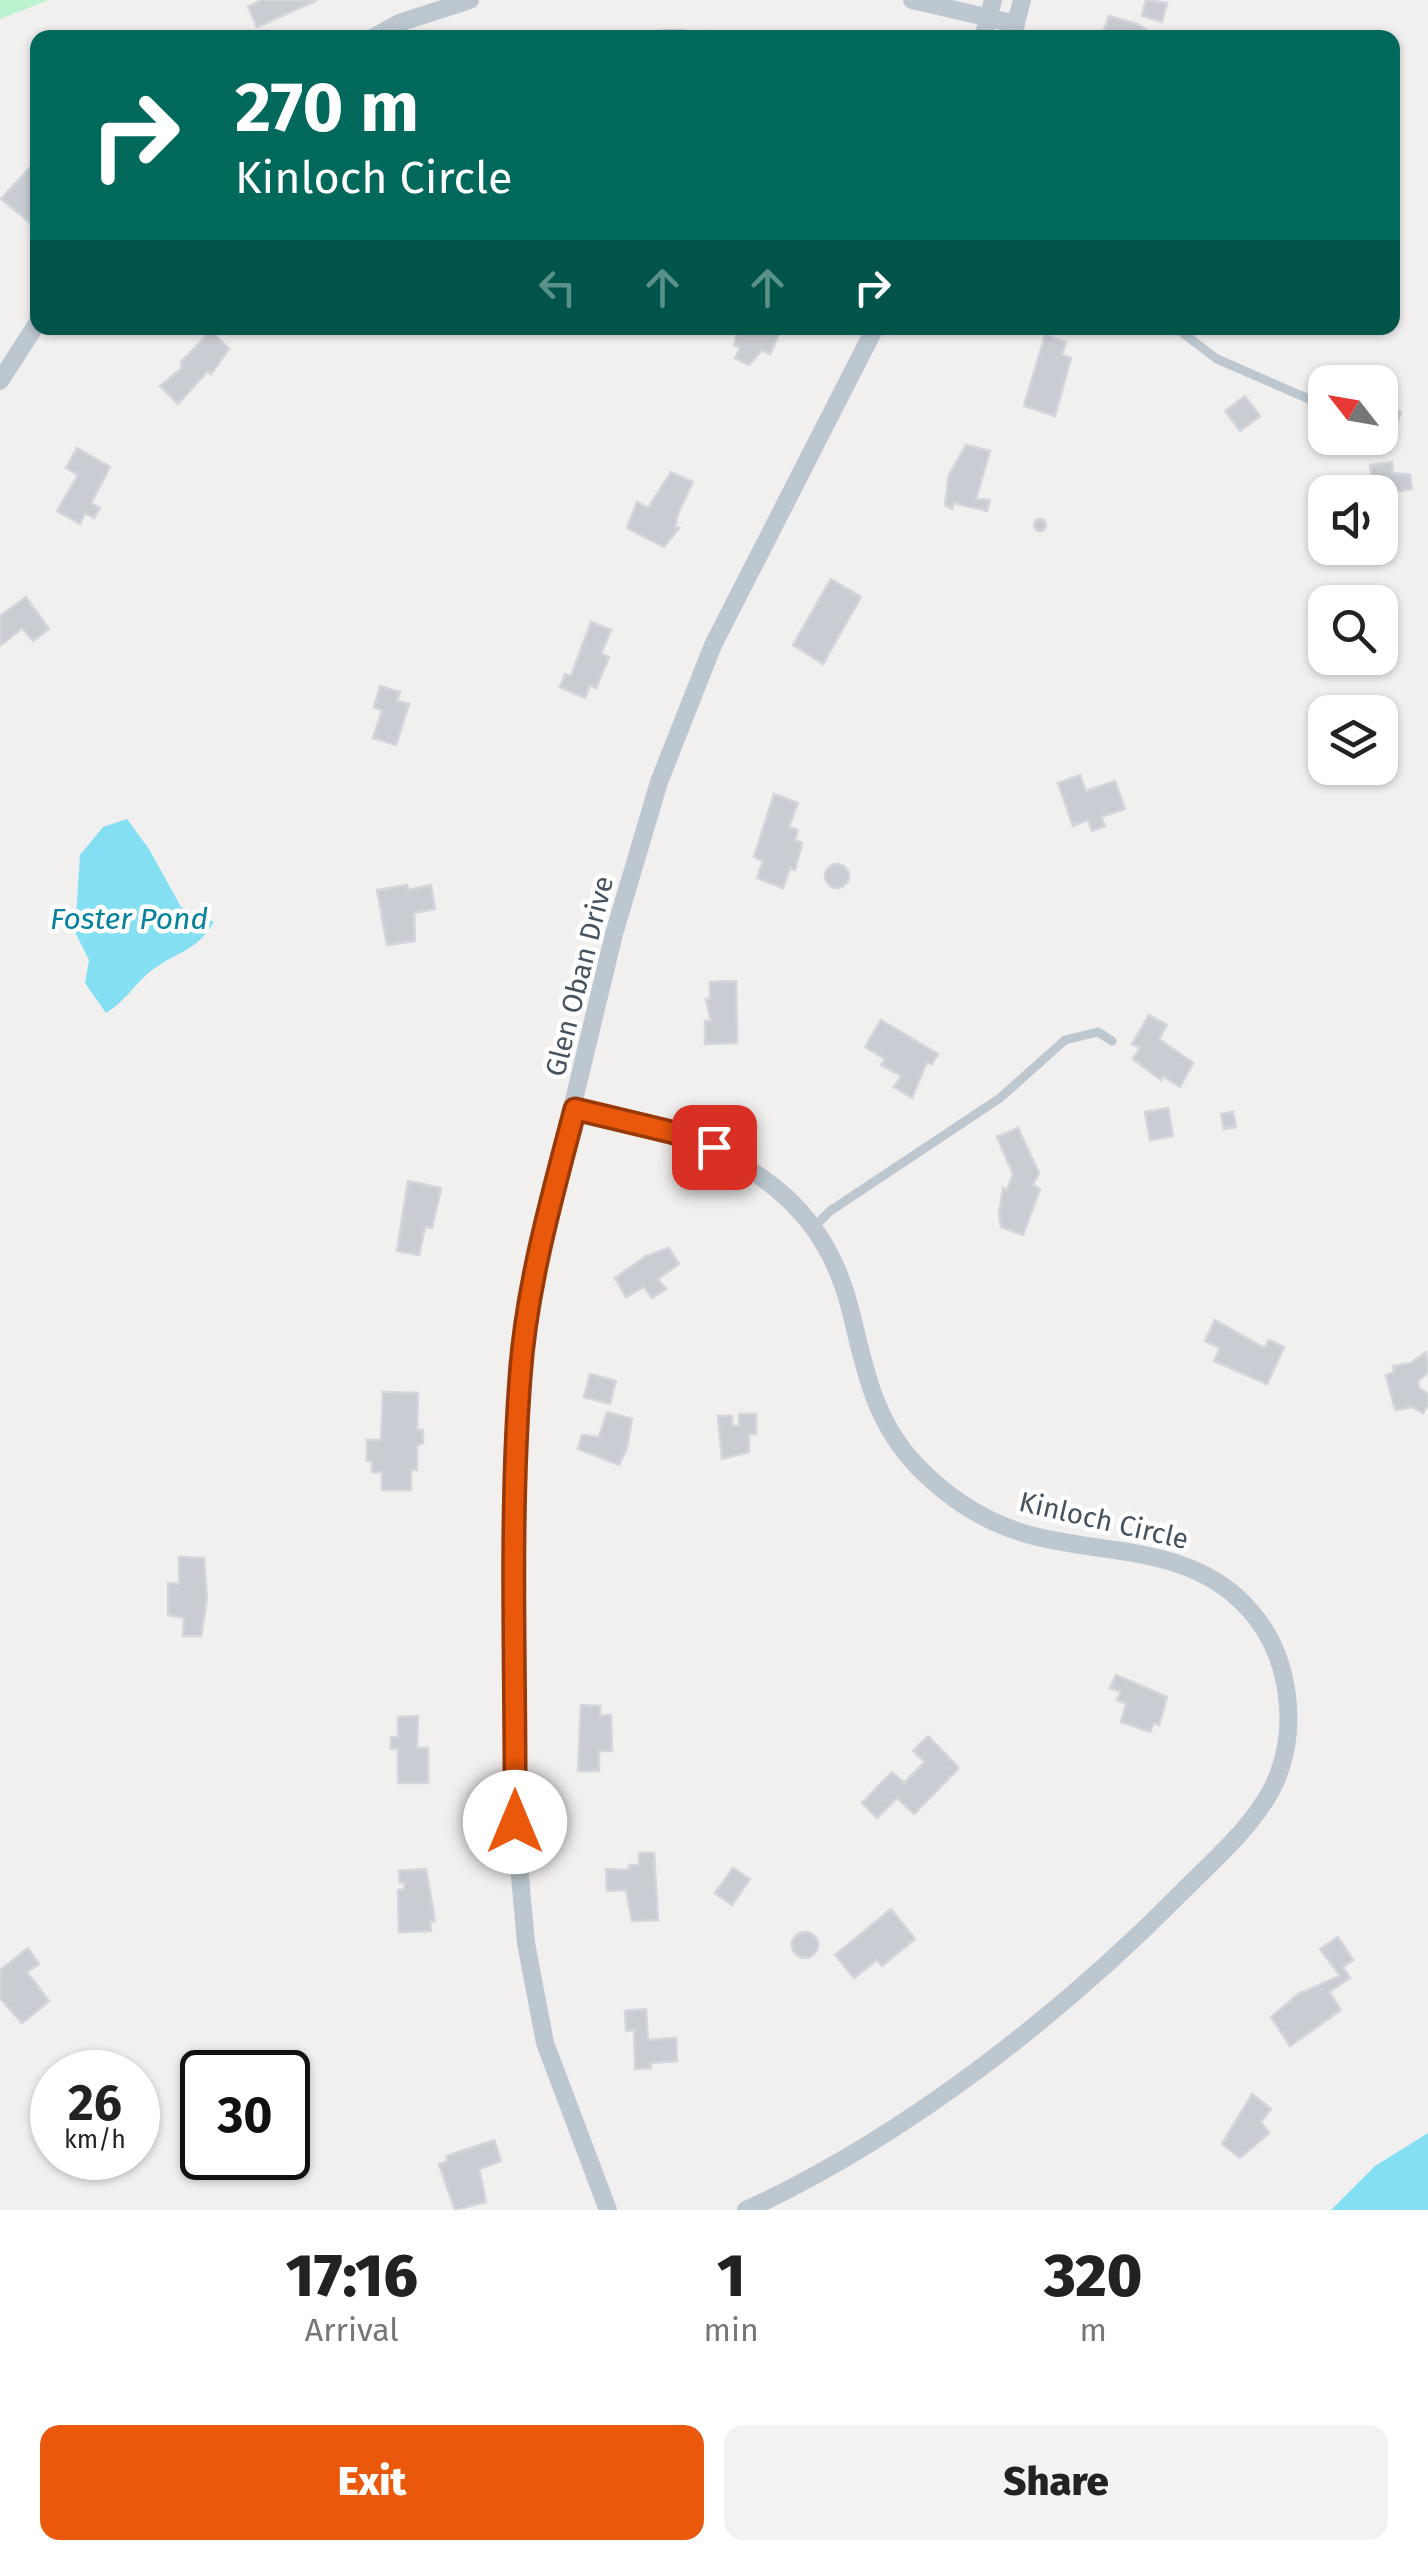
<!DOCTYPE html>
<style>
:root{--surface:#fff;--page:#f2f2f2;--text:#222;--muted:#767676;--accent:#ea580c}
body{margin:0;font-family:"Fira Sans",sans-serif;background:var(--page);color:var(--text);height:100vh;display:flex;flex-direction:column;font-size:38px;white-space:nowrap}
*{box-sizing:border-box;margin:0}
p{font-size:32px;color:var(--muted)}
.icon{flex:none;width:55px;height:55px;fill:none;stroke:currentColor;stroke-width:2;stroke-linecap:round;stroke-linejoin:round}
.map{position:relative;height:2210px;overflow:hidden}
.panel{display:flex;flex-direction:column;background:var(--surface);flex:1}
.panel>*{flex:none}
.top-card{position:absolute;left:30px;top:30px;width:1370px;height:305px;border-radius:20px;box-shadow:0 2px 8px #0004;background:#00695c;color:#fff;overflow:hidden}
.needle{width:65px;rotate:301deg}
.tools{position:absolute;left:1308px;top:365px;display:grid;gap:20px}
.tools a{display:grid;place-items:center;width:90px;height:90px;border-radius:20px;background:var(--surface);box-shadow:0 2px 8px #0004;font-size:50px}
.speed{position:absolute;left:30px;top:2050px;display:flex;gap:20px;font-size:50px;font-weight:700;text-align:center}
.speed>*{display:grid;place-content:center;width:130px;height:130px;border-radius:50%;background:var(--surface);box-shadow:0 2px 8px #0004;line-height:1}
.speed small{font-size:25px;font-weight:400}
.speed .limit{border:5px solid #111;border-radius:15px;background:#fff;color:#111}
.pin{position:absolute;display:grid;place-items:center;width:85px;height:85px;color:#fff;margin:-42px;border-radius:20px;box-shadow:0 5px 15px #0006}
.me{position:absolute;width:110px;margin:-55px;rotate:0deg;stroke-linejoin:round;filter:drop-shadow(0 0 8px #0008)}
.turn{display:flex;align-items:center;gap:35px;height:210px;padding:0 40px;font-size:45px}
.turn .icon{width:130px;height:130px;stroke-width:2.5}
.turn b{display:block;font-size:70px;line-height:85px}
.lanes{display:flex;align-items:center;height:95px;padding:0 40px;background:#0003;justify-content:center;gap:50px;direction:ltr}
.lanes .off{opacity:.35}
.eta{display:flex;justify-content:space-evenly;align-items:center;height:170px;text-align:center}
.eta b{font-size:60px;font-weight:800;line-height:70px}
.cta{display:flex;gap:20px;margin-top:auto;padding:20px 40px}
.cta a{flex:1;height:115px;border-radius:20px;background:var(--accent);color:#fff;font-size:40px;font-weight:800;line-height:115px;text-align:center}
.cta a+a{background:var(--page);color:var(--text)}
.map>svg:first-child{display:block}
.green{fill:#bbf2cf}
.water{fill:#85dff2}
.building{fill:#c9ccd2;stroke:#d3d6db;stroke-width:2.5}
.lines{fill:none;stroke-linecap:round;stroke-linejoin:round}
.service{stroke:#bcc7cf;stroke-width:9}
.minor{stroke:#bcc7cf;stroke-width:18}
.route-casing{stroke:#983908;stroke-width:25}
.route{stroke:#ea580c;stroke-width:18}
.labels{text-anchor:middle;stroke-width:9;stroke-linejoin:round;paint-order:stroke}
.street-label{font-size:28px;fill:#46535e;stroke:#fff}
.water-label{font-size:30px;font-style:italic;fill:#04819c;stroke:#fff}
</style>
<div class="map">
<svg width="1428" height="2210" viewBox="0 0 1428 2210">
<rect width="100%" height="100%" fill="#f2efef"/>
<!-- green -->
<polygon class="green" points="0,0 49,0 0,19"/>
<!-- water -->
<g class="water">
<path d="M127,819L149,849L181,907L214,922C195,954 174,951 146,975C131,989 124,1002 106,1013L85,983L89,960L75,932L80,855L103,827Z"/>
<polygon points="1428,2133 1428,2210 1331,2210 1375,2166"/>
</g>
<!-- building -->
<g class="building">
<polygon points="261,0 317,0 257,27 248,7"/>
<polygon points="1146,0 1167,3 1162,22 1142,16"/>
<polygon points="1109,16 1137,24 1147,30 1145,38 1102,36"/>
<polygon points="666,30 684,30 684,35 711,31 712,38 637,38 637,34"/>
<polygon points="34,163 38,166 35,227 1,199"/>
<polygon points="734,328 771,328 779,334 770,354 762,350 749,365 735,358 740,348 734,345 738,330"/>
<polygon points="211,331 229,349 211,374 208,371 178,404 160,386 181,369 181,362"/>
<polygon points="1045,335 1066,342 1062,355 1071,358 1055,416 1024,406"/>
<polygon points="1329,367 1353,382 1325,382 1325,388 1318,384"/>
<polygon points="1245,396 1260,416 1240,431 1225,411"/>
<polygon points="1382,402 1401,412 1394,432 1380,424"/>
<polygon points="966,445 990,451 976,499 990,500 987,511 954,503 952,509 945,505 949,475"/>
<polygon points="77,448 110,467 91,503 100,508 94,518 85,513 80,524 57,511 78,475 66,468"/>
<polygon points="1392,462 1393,473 1410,475 1412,489 1395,492 1396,500 1380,502 1380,492 1354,492 1353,486 1372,484 1370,465"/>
<polygon points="671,472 693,482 679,511 675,527 679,528 664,547 627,528 637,502 648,508"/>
<circle cx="1040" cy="525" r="6"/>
<polygon points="831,579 861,597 823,664 793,645"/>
<polygon points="26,597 49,629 33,641 22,628 0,646 0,616"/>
<polygon points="591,622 611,630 601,654 609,657 596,688 590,685 585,698 560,687 565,674 571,676"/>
<polygon points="380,686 400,692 397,701 409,704 396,745 373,738 382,711 374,707"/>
<polygon points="1080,775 1086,791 1115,781 1125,809 1101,817 1105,826 1092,831 1088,820 1073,826 1058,783"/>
<polygon points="774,794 798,803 789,827 798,830 795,840 802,843 795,870 790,868 783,888 757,878 763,861 754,857"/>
<circle cx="837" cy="876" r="12"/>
<polygon points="407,885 408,890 431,885 435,909 414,913 415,941 387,945 377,890"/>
<polygon points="736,981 737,1043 705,1044 705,1021 711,1021 706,999 710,999 710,982"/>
<polygon points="1149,1015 1167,1025 1159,1039 1193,1063 1180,1087 1163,1076 1161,1080 1133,1059 1140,1048 1132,1044"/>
<polygon points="881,1020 938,1054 932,1064 927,1062 912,1098 894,1087 901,1076 881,1065 885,1059 865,1047"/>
<polygon points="1168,1108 1173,1136 1150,1140 1145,1112"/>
<polygon points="1233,1112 1236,1127 1224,1129 1221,1114"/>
<polygon points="1018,1128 1039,1173 1033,1185 1040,1189 1023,1235 1001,1227 999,1214 1003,1188 1007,1190 1013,1174 997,1137"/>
<polygon points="408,1181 441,1188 432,1228 425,1227 419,1255 397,1251"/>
<polygon points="669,1248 679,1264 658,1279 666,1289 652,1298 644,1287 626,1297 615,1278 646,1256"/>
<polygon points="1215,1320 1264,1348 1269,1340 1284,1347 1267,1384 1214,1361 1220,1348 1205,1341"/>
<polygon points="1426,1352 1428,1372 1418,1381 1419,1388 1428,1394 1428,1405 1423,1413 1412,1407 1395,1410 1386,1375 1394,1372 1393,1366 1411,1363"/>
<polygon points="590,1374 616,1381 610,1404 584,1397"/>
<polygon points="383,1392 418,1393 417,1430 423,1430 423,1443 417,1445 417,1470 411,1470 411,1490 382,1490 382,1472 372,1472 372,1461 367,1461 367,1440 381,1440"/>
<polygon points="607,1412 632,1419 627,1448 619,1465 578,1449 582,1435 599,1437"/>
<polygon points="739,1414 756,1414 756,1434 749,1434 749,1452 722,1459 718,1416 732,1416 732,1426 739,1426"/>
<polygon points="179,1557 204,1558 207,1599 201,1636 183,1636 184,1618 168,1615 168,1583 179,1584"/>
<polygon points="1116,1675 1167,1697 1159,1725 1154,1723 1150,1732 1121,1722 1126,1704 1117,1700 1121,1692 1110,1688"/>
<polygon points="581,1705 600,1706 600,1716 611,1715 612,1751 599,1751 599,1771 578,1771"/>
<polygon points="418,1716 417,1748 428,1748 428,1783 398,1783 398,1749 391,1749 391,1737 398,1737 398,1717"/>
<polygon points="928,1736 959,1768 914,1814 897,1798 877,1818 862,1803 892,1772 904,1783 925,1762 913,1751"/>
<polygon points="639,1853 654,1853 658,1920 632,1921 626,1890 607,1891 606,1869 629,1870 629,1865 639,1865"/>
<polygon points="733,1868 750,1879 732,1905 715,1893"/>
<polygon points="426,1869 435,1921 430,1922 431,1931 399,1932 398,1890 404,1889 405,1882 400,1883 399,1871"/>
<polygon points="891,1909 915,1939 882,1966 877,1960 854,1978 835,1955"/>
<circle cx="805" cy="1945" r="13"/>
<polygon points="1338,1937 1353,1960 1343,1967 1350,1978 1329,1992 1341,2010 1290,2046 1271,2017 1298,1994 1340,1976 1320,1949"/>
<polygon points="28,1948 39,1964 27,1972 49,2001 22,2023 0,1998 0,1970"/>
<polygon points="646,2009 648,2040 676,2038 677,2061 650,2063 651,2068 635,2069 634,2030 626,2031 625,2011"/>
<polygon points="1252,2094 1271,2109 1261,2122 1269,2133 1240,2158 1222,2144"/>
<polygon points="494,2140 501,2161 479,2169 486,2202 455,2210 439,2164 448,2161 446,2156"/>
</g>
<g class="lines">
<!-- service -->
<g class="service">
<polyline points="1176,328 1217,359 1325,406"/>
<polyline points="814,1227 830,1211 1000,1098 1065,1040 1098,1032 1112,1041"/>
</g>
<!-- minor -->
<g class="minor">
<polyline points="912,0 1016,24"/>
<polyline points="372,38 399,23 470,0"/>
<polyline points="983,38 993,0"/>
<polyline points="1012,38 1022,0"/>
<polyline points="0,381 38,322"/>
<path d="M575,1109C700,1139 816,1169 851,1312C865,1370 874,1421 917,1466C948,1498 986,1523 1030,1535C1104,1555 1189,1545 1246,1606C1291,1653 1301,1731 1272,1789C1251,1828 1215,1859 1184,1890C1062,2014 905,2137 746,2210"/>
<polyline points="608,2210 545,2043 526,1943 515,1822 514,1524 520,1375 541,1237 614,934 659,782 713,645 875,328"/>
</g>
</g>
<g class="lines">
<defs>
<path id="route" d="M515,1822C516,1674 509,1525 520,1378C526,1287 552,1197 575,1109L671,1132L714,1147"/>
</defs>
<!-- route casing -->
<use href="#route" class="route-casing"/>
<!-- route -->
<use href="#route" class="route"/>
</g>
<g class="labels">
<!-- street labels -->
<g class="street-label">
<text transform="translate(579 976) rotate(-76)" y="10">Glen Oban Drive</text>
<text transform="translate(1104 1520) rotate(13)" y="10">Kinloch Circle</text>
</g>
<!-- water labels -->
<g class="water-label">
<text x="129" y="929">Foster Pond</text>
</g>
</g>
</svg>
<div class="tools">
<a><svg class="needle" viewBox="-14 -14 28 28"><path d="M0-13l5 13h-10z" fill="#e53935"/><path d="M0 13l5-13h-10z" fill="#767676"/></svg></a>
<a><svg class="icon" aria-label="sound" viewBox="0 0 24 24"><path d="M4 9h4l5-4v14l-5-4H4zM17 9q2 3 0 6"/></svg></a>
<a><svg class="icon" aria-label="search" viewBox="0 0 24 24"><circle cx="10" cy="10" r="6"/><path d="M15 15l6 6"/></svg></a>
<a><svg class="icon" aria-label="layers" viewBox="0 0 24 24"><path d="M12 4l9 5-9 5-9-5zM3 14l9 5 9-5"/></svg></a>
</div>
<div class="speed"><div>26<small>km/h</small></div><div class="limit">30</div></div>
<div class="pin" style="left:714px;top:1147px;background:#d93025"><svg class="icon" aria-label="arrive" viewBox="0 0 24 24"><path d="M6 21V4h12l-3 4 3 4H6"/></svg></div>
<svg class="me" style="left:515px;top:1822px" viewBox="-20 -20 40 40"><circle r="19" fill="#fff"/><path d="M0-13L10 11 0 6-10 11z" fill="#ea580c"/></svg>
<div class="top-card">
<div class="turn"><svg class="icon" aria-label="right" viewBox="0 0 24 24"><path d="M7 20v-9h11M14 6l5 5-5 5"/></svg><div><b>270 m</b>Kinloch Circle</div></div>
<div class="lanes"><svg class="icon off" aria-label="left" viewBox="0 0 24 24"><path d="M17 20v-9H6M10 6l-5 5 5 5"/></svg><svg class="icon off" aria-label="ahead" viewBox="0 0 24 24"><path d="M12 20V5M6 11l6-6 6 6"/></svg><svg class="icon off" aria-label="ahead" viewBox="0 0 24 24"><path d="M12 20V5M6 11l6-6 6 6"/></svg><svg class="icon" aria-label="right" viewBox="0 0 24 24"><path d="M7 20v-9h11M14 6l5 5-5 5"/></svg></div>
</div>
</div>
<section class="panel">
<div class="eta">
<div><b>17:16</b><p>Arrival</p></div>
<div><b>1</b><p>min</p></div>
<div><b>320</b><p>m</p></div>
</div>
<div class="cta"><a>Exit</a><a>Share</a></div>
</section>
